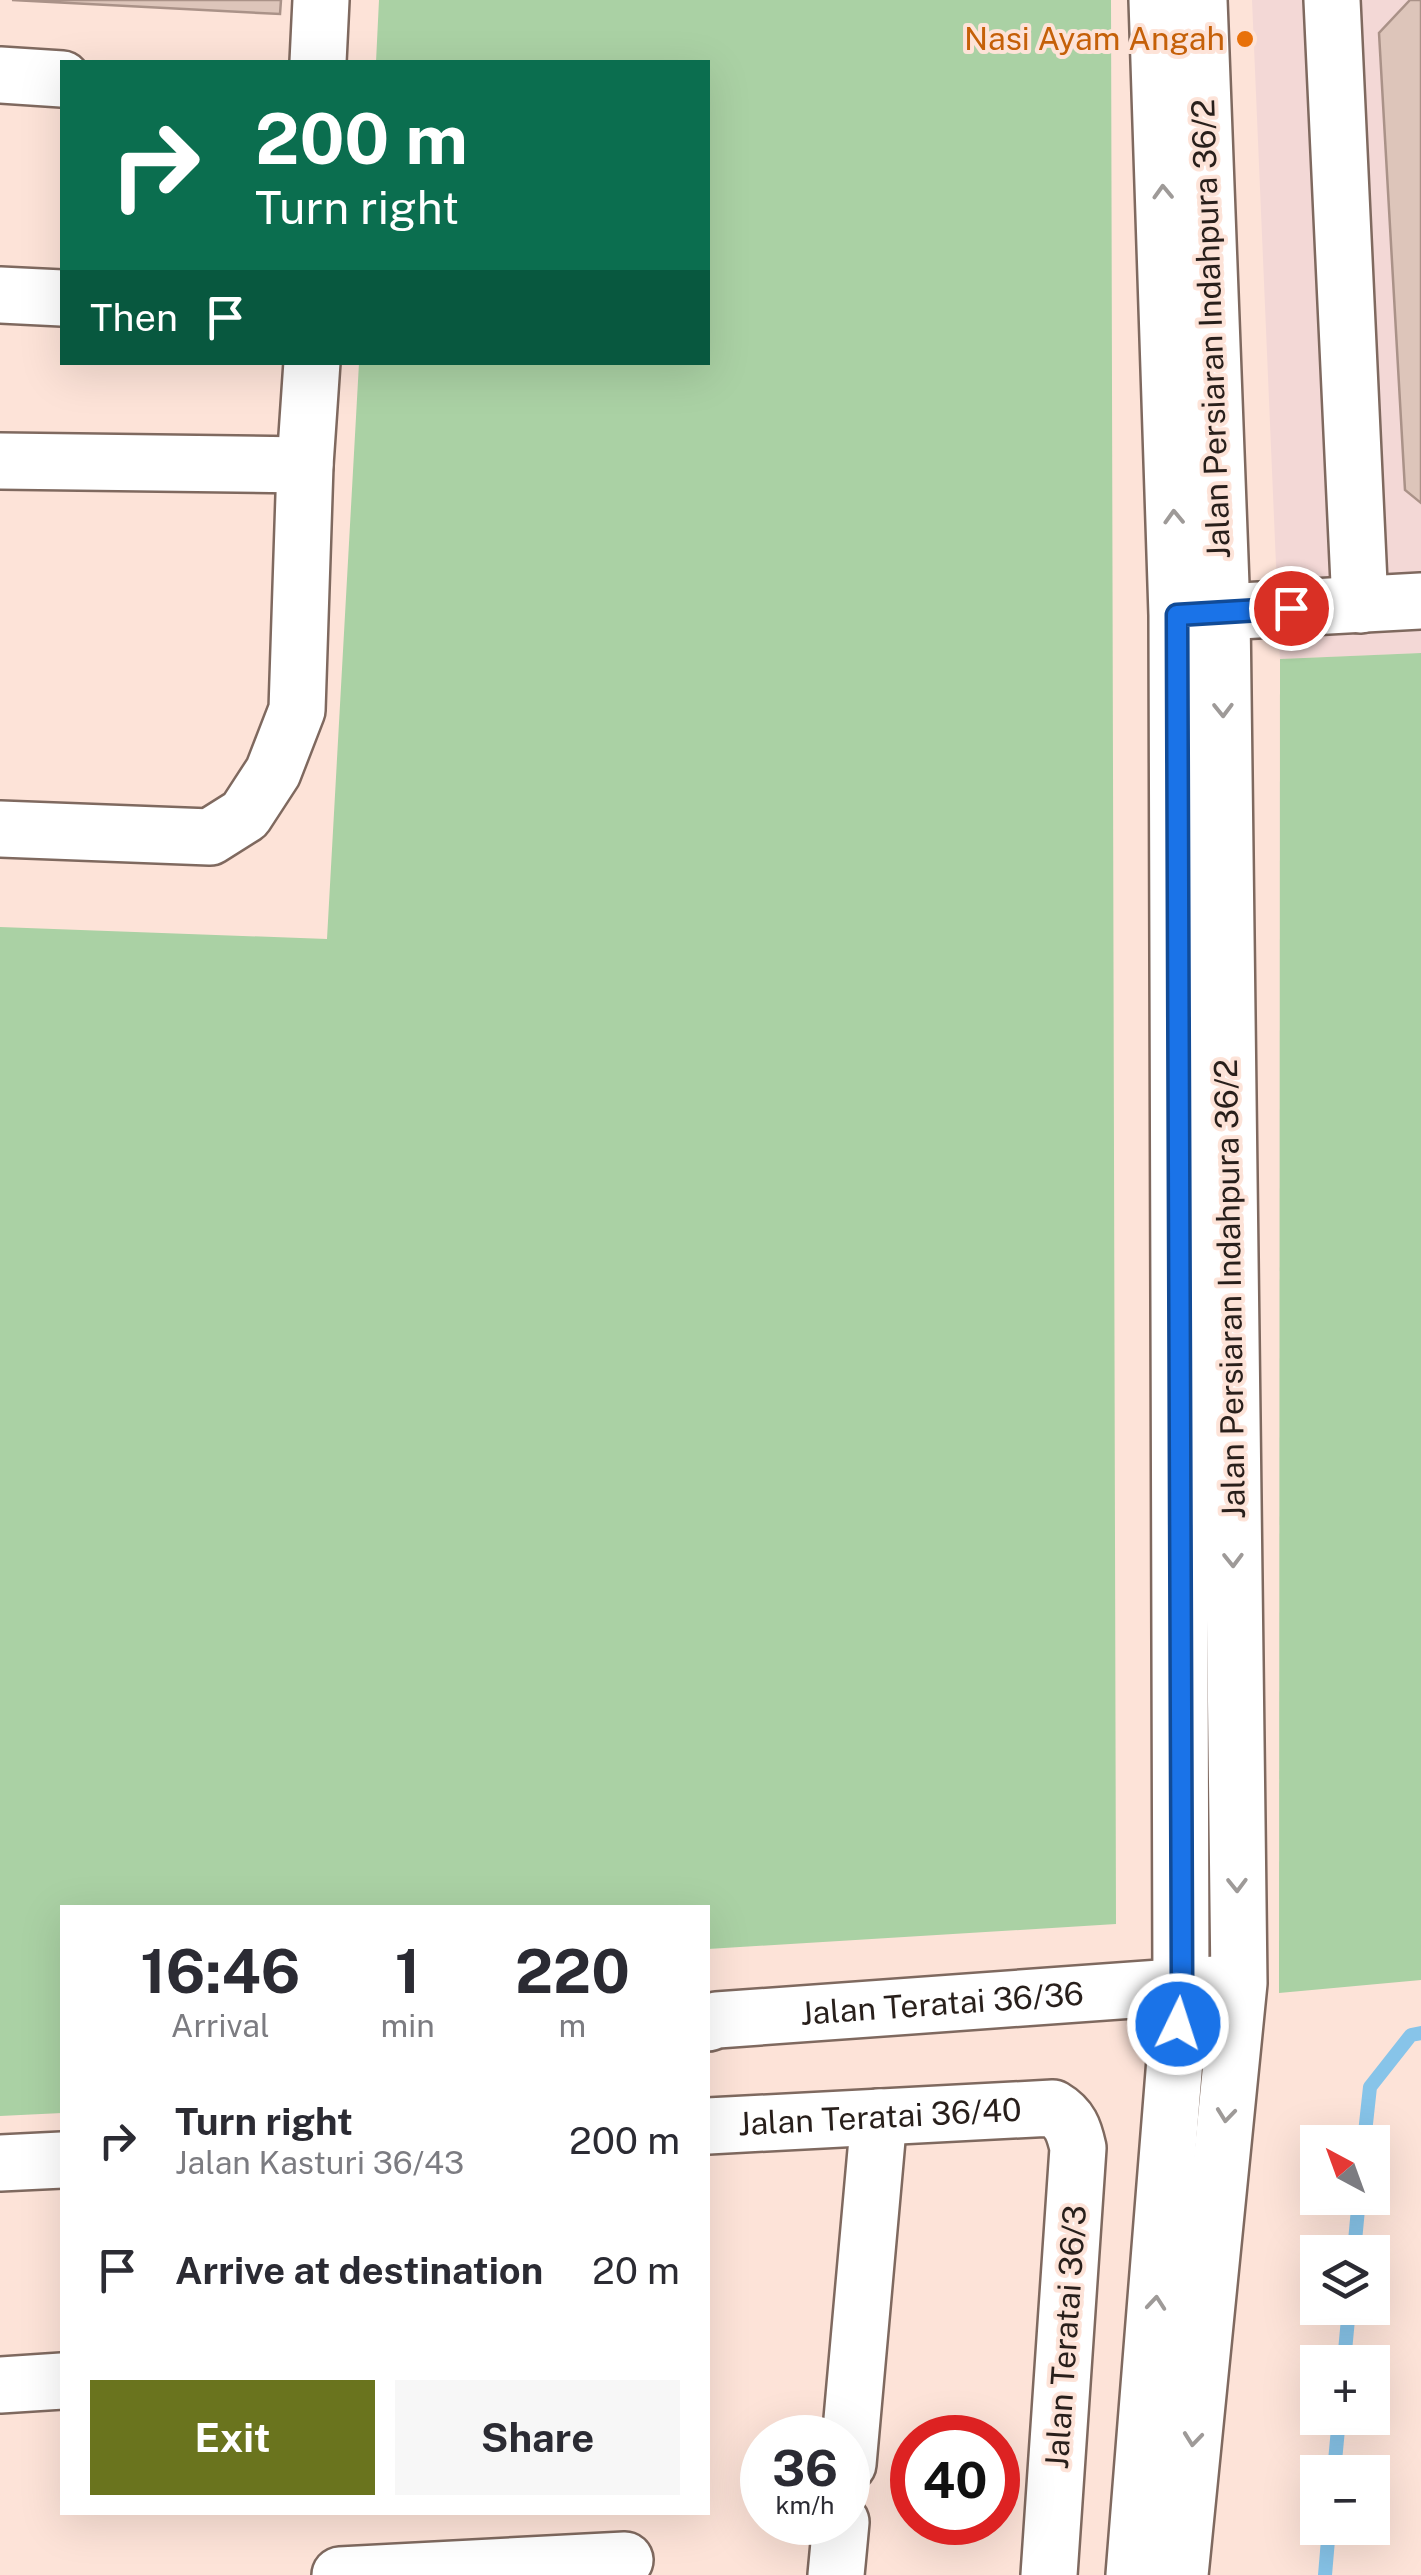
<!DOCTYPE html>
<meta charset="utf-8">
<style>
:root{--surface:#fff;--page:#f7f7f7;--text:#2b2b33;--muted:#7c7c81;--accent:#6a741e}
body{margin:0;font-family:"Public Sans",sans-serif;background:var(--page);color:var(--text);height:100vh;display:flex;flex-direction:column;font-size:38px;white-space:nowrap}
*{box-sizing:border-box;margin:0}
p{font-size:32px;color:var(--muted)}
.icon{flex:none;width:55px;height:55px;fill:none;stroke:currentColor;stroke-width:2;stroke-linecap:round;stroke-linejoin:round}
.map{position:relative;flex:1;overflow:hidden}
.side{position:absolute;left:60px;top:1905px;width:650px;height:610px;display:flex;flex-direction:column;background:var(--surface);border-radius:0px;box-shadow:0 10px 40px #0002}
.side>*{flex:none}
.top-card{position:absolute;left:60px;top:60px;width:650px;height:305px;border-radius:0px;box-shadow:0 10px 40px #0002;background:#0b6e4f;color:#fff;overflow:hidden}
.needle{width:65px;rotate:319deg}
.tools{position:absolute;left:1300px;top:2125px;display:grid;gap:20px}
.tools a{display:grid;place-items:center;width:90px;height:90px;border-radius:0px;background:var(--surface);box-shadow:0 10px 40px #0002;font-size:50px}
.speed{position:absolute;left:740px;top:2415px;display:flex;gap:20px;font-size:50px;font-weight:700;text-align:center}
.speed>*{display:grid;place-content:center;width:130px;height:130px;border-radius:50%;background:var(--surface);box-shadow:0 10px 40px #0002;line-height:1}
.speed small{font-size:25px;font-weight:400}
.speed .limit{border:15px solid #d22;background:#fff;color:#111}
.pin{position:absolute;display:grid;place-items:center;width:85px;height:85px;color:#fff;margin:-42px;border:5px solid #fff;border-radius:50%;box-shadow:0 2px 10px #0007}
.me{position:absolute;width:110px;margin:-55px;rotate:4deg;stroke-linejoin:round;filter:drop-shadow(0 0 8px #0008)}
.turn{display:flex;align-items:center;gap:35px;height:210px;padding:0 30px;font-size:45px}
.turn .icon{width:130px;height:130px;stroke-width:2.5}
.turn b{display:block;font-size:70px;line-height:85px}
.then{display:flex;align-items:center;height:95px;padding:0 30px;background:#0003;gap:20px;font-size:38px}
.eta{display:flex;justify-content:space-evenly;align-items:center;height:170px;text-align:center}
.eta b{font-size:60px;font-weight:700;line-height:70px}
.button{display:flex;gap:20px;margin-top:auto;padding:20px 30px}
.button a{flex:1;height:115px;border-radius:0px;background:var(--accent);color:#fff;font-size:40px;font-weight:700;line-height:115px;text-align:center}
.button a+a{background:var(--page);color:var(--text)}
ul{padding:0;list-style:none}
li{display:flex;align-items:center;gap:30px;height:130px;padding:0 30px}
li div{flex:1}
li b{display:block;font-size:38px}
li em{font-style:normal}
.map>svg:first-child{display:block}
.commercial{fill:#f3d8d6}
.green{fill:#aad1a4}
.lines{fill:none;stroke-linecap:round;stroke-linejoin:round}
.stream{stroke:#87c4e9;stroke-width:14}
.building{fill:#ddc5ba;stroke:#aa9288;stroke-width:2.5}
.minor-casing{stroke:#7f695f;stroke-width:60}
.minor{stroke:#fff;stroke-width:55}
.oneway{stroke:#9e9a98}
.route-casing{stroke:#114b97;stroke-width:25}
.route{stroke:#1a73e8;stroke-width:18}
.food-dot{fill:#e8710a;stroke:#fde3d8;stroke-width:4}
.labels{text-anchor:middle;stroke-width:8;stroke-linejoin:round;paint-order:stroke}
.food-label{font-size:32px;fill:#c56008;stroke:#fde3d8;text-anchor:end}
.street-label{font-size:32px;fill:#281f1b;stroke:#fde3d8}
</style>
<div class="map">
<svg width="1421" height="2575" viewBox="0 0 1421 2575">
<rect width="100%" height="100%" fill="#fde3d8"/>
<!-- commercial -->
<polygon class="commercial" points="1252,0 1421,0 1421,653 1280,659"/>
<!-- green -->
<g class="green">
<polygon points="379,0 1111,0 1116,1924 708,1949 708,1908 62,1908 62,2113 0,2116 0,927 327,939 359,363 708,362 708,62 376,62"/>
<polygon points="1421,653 1421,1980 1279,1993 1280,659"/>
</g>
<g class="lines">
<!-- stream -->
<g class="stream">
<polyline points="1364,2142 1370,2087 1411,2035 1421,2033"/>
<polyline points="1354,2252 1359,2198"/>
<polyline points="1344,2362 1349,2308"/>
<polyline points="1334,2472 1339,2418"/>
<polyline points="1325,2575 1329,2528"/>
</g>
</g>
<!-- building -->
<g class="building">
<polygon points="12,0 281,0 280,14"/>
<polygon points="1410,0 1421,0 1421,503 1405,490 1379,33"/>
</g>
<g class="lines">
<defs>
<g id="minor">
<polyline points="1332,0 1360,605"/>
<polyline points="318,62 321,0"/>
<polyline points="0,75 62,79"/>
<polyline points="0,295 62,298"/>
<polyline points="0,461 305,465"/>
<polyline points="1185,614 1421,601"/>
<polyline points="0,829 210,837 245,815 273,772 297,710 305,465 312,362"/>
<path id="s1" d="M708,2023L717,2020L1216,1984"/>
<path id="s2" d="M708,2126L1053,2108C1070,2118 1074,2130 1078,2148L1049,2575"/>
<polyline points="0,2163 62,2160"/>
<polyline points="0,2385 62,2381"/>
<polyline points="848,2464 879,2117"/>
<polyline points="340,2575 625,2560"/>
<polyline points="836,2575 841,2522"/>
<polyline points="1134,2575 1181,1984 1177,615 1157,0"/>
<polyline points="1180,2575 1239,1983 1222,612 1199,0"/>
</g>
</defs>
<!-- minor casing -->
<use href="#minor" class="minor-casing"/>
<!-- minor -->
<use href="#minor" class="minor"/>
</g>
<!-- one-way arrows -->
<defs><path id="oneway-chevron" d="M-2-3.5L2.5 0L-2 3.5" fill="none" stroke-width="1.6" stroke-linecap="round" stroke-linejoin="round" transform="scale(2.5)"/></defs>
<g class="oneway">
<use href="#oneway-chevron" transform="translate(1163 192) rotate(-92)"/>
<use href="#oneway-chevron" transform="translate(1174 517) rotate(-92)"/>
<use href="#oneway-chevron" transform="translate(1223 710) rotate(89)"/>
<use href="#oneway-chevron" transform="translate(1233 1560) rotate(89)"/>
<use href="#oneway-chevron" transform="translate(1237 1885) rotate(89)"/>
<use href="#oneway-chevron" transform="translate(1226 2115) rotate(96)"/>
<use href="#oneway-chevron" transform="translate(1156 2303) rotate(-85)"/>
<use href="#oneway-chevron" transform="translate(1193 2439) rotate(96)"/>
</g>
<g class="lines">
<defs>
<polyline id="route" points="1178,2024 1182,1984 1177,615 1291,608"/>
</defs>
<!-- route casing -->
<use href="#route" class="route-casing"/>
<!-- route -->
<use href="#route" class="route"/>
</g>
<!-- markers -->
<circle class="food-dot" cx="1245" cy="39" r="10"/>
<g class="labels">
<!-- food labels -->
<g class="food-label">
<text x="1225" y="50">Nasi Ayam Angah</text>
</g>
<!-- street labels -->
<g class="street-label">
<text transform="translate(1211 329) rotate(-92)" y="11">Jalan Persiaran Indahpura 36/2</text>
<text transform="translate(1230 1289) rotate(-91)" y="11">Jalan Persiaran Indahpura 36/2</text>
<text dy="11" stroke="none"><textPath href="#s1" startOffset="235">Jalan Teratai 36/36</textPath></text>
<text dy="11" stroke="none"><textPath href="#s2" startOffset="172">Jalan Teratai 36/40</textPath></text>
<text transform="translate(1066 2337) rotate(-86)" y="11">Jalan Teratai 36/3</text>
</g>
</g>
</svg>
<div class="tools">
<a><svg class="needle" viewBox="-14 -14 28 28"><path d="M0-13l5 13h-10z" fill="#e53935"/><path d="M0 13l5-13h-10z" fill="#7c7c81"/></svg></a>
<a><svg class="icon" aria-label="layers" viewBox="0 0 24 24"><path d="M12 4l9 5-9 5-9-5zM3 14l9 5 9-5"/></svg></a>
<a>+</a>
<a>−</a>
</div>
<div class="speed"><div>36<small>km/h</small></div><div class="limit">40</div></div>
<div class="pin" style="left:1291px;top:608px;background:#d93025"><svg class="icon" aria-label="arrive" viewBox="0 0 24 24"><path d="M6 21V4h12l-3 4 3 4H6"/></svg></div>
<svg class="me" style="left:1178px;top:2024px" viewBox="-20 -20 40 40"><circle r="17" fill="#1a73e8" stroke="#fff" stroke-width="3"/><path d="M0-11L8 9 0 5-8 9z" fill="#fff"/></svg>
<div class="top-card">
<div class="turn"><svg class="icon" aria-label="right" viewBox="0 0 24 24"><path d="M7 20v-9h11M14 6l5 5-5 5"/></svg><div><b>200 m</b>Turn right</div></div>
<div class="then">Then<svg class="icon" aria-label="arrive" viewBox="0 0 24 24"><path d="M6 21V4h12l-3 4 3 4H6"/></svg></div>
</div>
<section class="side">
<div class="eta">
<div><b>16:46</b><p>Arrival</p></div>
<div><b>1</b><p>min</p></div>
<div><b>220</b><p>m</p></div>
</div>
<ul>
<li><svg class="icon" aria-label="right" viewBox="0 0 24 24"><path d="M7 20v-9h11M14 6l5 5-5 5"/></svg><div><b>Turn right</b><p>Jalan Kasturi 36/43</p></div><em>200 m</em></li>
<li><svg class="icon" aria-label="arrive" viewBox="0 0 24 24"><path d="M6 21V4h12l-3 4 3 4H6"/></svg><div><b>Arrive at destination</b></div><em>20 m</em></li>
</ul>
<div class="button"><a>Exit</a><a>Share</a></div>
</section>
</div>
